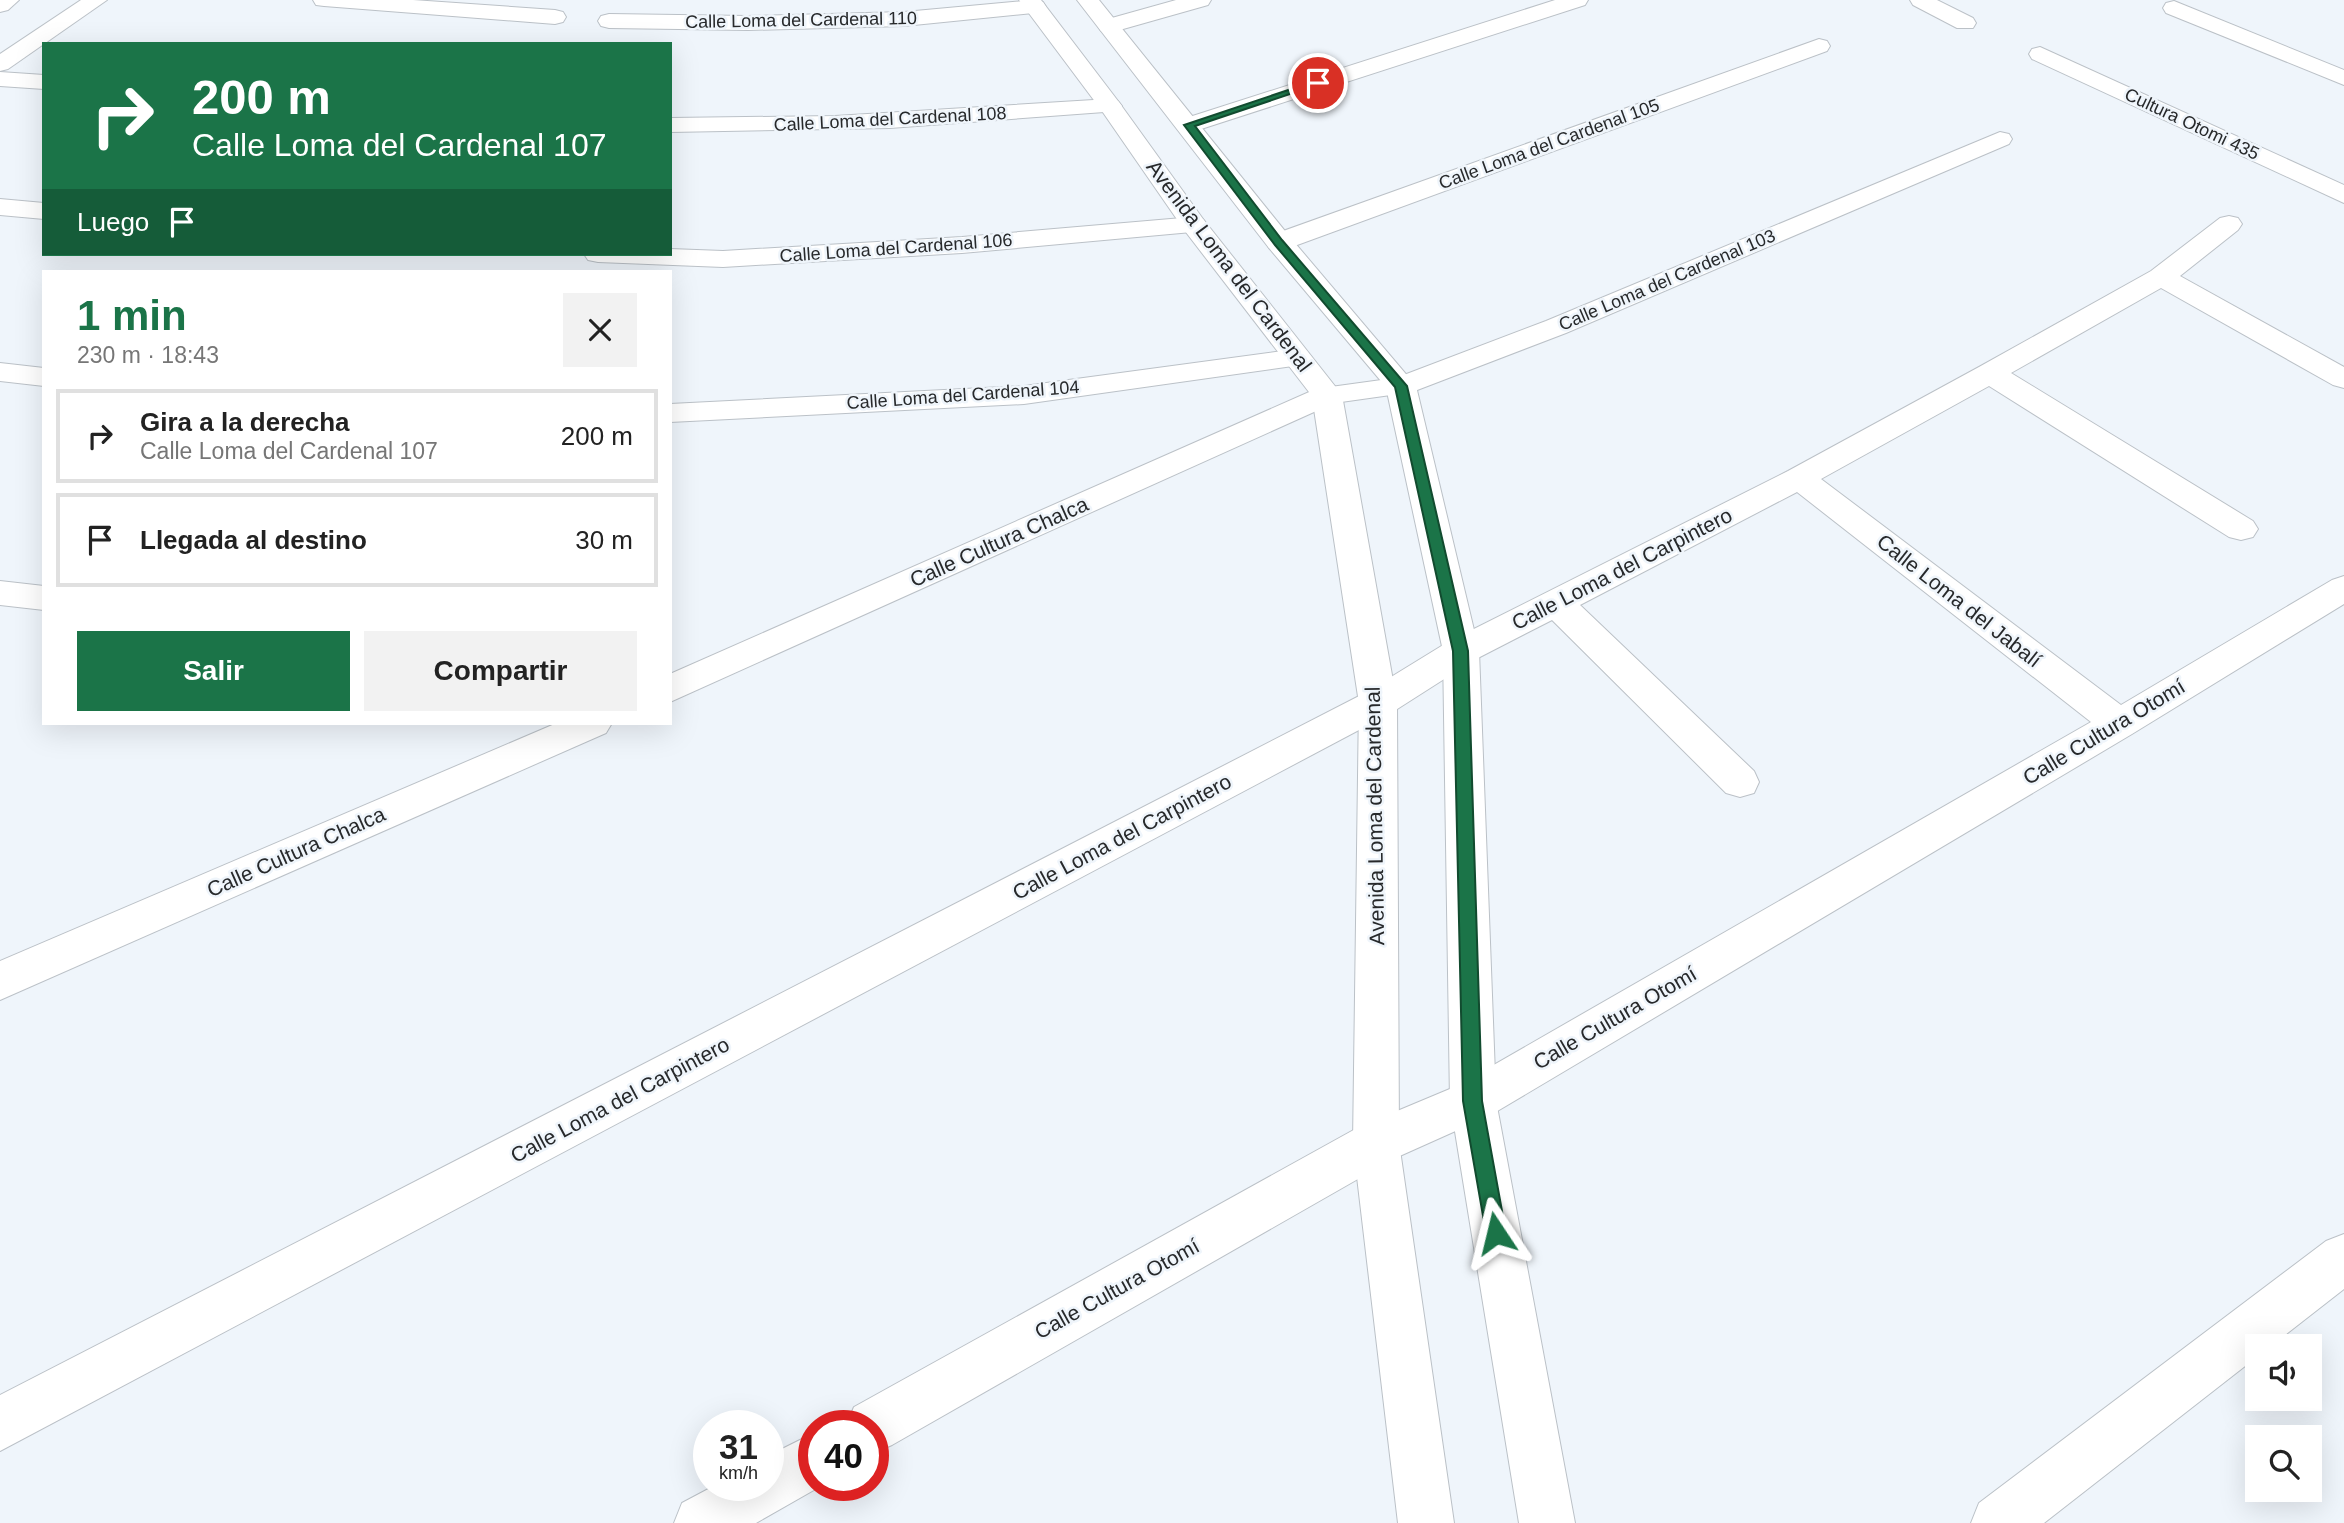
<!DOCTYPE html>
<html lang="es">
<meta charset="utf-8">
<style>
:root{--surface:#fff;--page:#f2f2f2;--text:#222;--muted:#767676;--line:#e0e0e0;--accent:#1b7448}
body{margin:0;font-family:Arial,sans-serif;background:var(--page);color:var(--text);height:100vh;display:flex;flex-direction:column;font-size:26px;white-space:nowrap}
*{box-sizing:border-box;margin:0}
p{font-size:23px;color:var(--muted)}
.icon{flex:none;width:38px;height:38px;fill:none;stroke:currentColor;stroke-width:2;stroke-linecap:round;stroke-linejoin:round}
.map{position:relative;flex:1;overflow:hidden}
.sheet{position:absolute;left:42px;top:270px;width:630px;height:455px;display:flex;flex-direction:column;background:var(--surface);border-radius:0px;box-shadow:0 7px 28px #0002}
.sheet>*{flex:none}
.guide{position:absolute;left:42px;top:42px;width:630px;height:214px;border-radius:0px;box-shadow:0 7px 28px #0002;background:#1b7448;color:#fff;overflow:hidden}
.controls{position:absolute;left:2245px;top:1334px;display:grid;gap:14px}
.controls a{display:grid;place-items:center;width:77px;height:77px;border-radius:0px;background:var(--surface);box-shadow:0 7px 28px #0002;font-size:35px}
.speed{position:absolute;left:693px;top:1410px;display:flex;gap:14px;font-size:35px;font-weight:700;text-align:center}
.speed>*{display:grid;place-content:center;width:91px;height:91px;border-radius:50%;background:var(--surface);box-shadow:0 7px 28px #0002;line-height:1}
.speed small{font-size:18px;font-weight:400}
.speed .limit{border:10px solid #d22;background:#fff;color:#111}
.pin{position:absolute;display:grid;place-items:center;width:60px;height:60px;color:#fff;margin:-30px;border:4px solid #fff;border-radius:50%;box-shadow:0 2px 7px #0007}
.me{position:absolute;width:77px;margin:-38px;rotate:350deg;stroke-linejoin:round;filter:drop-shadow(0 0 5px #0008)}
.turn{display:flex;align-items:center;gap:24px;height:147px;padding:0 35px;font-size:32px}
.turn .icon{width:91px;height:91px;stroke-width:2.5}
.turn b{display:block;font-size:49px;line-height:60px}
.then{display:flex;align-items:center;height:66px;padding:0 35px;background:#0003;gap:14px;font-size:26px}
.round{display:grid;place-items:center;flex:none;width:74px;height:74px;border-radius:0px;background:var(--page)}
.summary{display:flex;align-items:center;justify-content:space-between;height:119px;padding:0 35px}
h1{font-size:42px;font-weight:600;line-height:52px;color:var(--accent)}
.action{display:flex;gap:14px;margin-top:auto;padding:14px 35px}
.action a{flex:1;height:80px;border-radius:0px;background:var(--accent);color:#fff;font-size:28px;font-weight:600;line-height:80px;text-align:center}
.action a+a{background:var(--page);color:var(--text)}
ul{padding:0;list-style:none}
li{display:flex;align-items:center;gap:21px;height:94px;margin:0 14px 10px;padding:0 21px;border:4px solid var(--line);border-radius:0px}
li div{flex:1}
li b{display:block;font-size:26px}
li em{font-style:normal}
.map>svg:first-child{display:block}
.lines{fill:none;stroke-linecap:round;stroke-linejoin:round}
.street-casing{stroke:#bbc1c7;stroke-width:2}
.secondary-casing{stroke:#bbc1c7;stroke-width:2}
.street{fill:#fff;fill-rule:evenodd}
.secondary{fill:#fff;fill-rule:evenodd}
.route{fill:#1b7448;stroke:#124b2f;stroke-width:2}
.labels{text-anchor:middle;stroke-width:5;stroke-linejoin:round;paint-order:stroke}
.far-street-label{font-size:18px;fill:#27292b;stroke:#eff5fb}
.street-label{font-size:21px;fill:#27292b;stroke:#eff5fb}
</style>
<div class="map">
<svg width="2344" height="1523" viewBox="0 0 2344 1523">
<rect width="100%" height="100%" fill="#eff5fb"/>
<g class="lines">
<defs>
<g id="street">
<polygon points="313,0 413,0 555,10 563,12 566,17 563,22 555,24 324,6 316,5"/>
<polygon points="1035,0 1043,2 1046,7 1043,12 904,26 748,30 609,28 601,26 598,21 601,16 609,14 748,16 904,12"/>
<polygon points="1176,0 1211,0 1208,5 1109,33 1101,31 1098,26 1101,21"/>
<polygon points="1555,0 1588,0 1585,5 1198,130 1189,132 1180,130 1177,125 1180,120"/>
<polygon points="1910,0 1937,0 1973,18 1976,23 1973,28 1957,28 1913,5"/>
<polygon points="2174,1 2344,70 2344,85 2166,13 2163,8 2166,3"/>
<polygon points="1819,39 1827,41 1830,46 1827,51 1289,248 1279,250 1269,248 1266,242 1269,236"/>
<polygon points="2040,47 2344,185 2344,203 2032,59 2029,54 2032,49"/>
<polygon points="0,72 44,75 44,89 0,86"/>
<polygon points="1110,99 1118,101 1122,106 1118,111 890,128 670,132 670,118 835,116"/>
<polygon points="2000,132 2009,134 2012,139 2009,144 1566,333 1412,392 1334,403 670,702 670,674 1316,389 1396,378 1546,321"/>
<polygon points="0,199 44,203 44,219 0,215"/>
<polygon points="2229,216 2238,218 2242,224 2238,230 2180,276 2344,367 2344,388 2333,385 2161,288 2011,373 2253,521 2258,529 2253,537 2241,540 2229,537 1989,386 1821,479 2121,705 2332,580 2344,576 2344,604 2132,734 1489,1116 1393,1159 892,1445 873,1453 873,1426 846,1426 854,1407 1359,1127 1457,1086 2091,722 1797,492 1580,605 1754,771 1759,782 1754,793 1740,797 1726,793 1552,620 1474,660 1391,713 0,1451 0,1395 1365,693 1448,642 1788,471 1979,367 2151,271 2220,218"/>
<polygon points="1194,217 1203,219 1207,225 1203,231 962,253 723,267 598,262 588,260 584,254 670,254 670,249 723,251 962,237"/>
<polygon points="1297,349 1307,352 1312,358 1307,364 1024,404 670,422 670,404 1024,386"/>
<polygon points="0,363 44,368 44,386 0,381"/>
<polygon points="0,581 44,586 44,610 0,605"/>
<polygon points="557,723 612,723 606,733 0,1000 0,961"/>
<polygon points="2344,1234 2344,1289 2271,1346 2258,1346 2258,1356 2044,1523 1971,1523 1979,1503 2326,1241"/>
<polygon points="814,1433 814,1486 821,1486 756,1523 674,1523 682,1503 714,1486 768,1486 768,1456"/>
</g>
<g id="secondary">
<polygon points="0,0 19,0 8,10 0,12"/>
<polygon points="81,0 107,0 8,69 0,71 0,54"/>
<polygon points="1019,0 1041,0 1118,101 1203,219 1342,395 1397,703 1399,1143 1454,1523 1398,1523 1353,1143 1359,703 1312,396 1185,231 1102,111"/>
<polygon points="1077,0 1099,0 1289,236 1416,386 1479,651 1496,1101 1575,1523 1519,1523 1450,1101 1443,651 1386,387 1269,248"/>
</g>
</defs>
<!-- street casing -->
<use href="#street" class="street-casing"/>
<!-- secondary casing -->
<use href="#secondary" class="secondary-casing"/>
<!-- street -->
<use href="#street" class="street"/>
<!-- secondary -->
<use href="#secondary" class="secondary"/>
</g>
<!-- route -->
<polygon class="route" points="1315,81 1323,83 1195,126 1282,240 1407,386 1468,651 1482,1101 1506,1233 1503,1240 1496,1243 1489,1240 1486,1233 1463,1101 1453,651 1395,387 1275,245 1184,125"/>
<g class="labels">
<!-- far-street labels -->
<g class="far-street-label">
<text transform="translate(801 20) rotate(-1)" y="6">Calle Loma del Cardenal 110</text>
<text transform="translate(890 119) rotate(-3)" y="6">Calle Loma del Cardenal 108</text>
<text transform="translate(2192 124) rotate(25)" y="6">Cultura Otomi 435</text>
<text transform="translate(1549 144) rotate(-20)" y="6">Calle Loma del Cardenal 105</text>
<text transform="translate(896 248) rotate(-4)" y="6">Calle Loma del Cardenal 106</text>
<text transform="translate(1667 280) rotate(-23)" y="6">Calle Loma del Cardenal 103</text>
<text transform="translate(963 395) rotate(-4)" y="6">Calle Loma del Cardenal 104</text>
</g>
<!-- street labels -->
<g class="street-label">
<text transform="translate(1229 266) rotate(53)" y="7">Avenida Loma del Cardenal</text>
<text transform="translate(999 542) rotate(-24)" y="7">Calle Cultura Chalca</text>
<text transform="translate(1622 569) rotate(-27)" y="7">Calle Loma del Carpintero</text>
<text transform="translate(1959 601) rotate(38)" y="7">Calle Loma del Jabalí</text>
<text transform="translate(2104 732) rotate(-31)" y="7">Calle Cultura Otomí</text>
<text transform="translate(1375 816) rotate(-91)" y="7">Avenida Loma del Cardenal</text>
<text transform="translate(1122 837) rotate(-28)" y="7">Calle Loma del Carpintero</text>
<text transform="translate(296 852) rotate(-24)" y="7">Calle Cultura Chalca</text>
<text transform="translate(1615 1018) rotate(-30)" y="7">Calle Cultura Otomí</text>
<text transform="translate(620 1100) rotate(-28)" y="7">Calle Loma del Carpintero</text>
<text transform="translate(1117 1289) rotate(-29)" y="7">Calle Cultura Otomí</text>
</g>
</g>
</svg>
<div class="controls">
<a><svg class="icon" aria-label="sound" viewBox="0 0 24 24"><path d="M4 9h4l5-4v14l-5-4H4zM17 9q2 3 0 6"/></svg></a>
<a><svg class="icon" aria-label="search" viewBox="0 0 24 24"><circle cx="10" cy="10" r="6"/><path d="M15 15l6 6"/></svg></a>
</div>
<div class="speed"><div>31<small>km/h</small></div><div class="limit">40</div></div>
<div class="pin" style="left:1318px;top:83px;background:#d93025"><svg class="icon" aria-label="arrive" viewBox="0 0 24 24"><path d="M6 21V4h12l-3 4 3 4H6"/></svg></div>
<svg class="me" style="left:1496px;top:1233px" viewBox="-20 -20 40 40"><path d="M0-17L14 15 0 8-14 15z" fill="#1b7448" stroke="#fff" stroke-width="4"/></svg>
<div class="guide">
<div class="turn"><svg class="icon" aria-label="right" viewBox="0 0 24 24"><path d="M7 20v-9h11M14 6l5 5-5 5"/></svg><div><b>200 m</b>Calle Loma del Cardenal 107</div></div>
<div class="then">Luego<svg class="icon" aria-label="arrive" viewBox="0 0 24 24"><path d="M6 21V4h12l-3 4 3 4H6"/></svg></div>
</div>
<section class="sheet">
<div class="summary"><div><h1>1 min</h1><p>230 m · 18:43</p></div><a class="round"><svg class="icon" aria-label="close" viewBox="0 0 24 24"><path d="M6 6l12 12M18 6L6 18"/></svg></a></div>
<ul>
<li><svg class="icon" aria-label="right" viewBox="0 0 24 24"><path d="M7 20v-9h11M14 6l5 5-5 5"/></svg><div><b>Gira a la derecha</b><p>Calle Loma del Cardenal 107</p></div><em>200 m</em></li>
<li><svg class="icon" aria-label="arrive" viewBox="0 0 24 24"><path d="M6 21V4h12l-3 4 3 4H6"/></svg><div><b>Llegada al destino</b></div><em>30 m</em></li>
</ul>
<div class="action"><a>Salir</a><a>Compartir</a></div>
</section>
</div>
